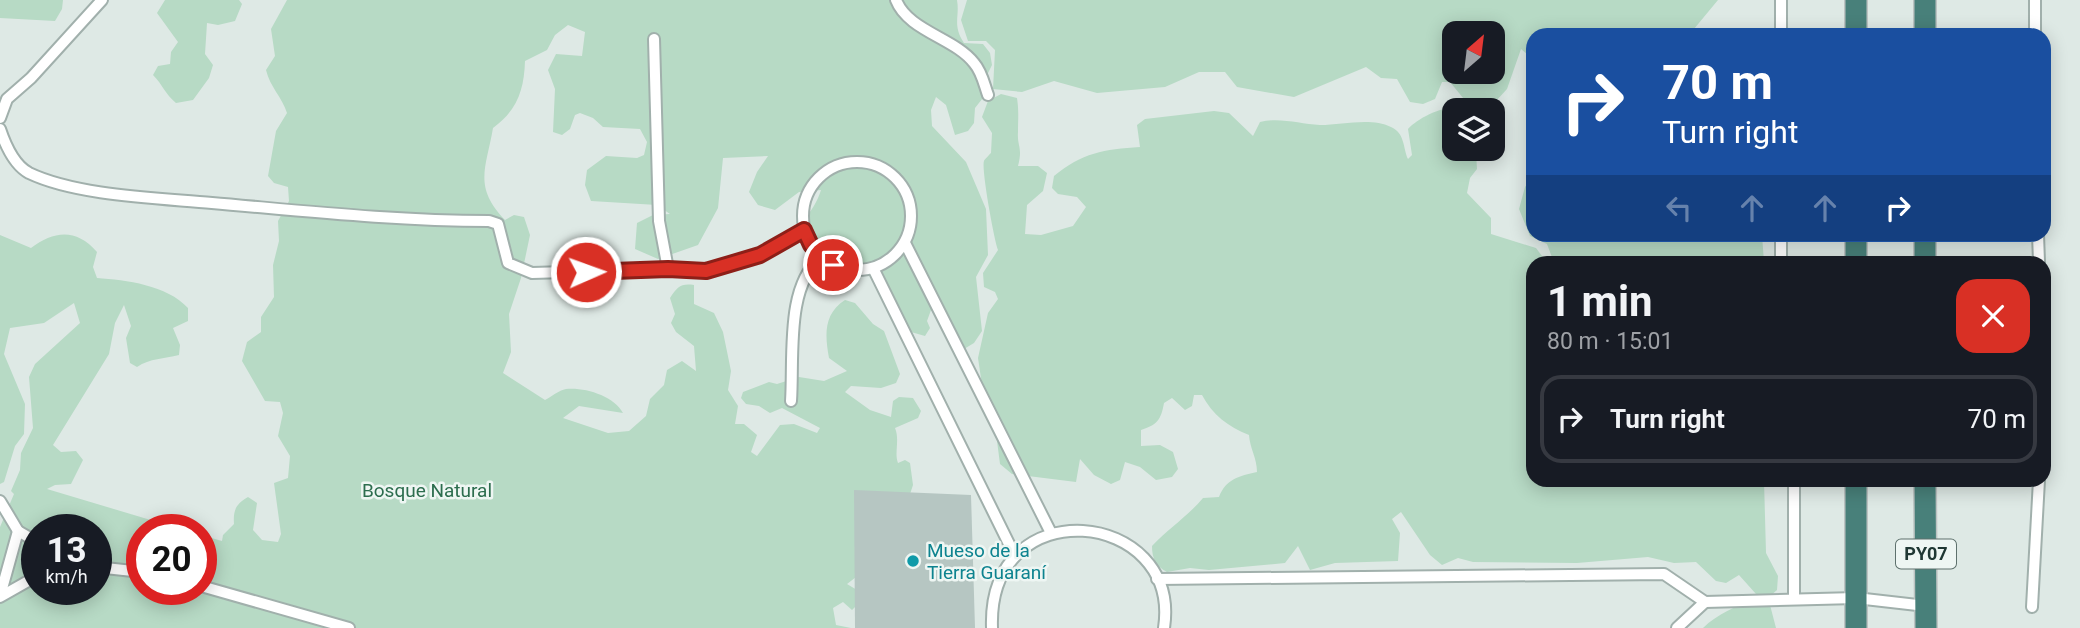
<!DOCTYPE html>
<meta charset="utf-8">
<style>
:root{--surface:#171b24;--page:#20242c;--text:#f1f3f6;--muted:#9ea1a6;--line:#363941}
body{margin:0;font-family:Roboto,sans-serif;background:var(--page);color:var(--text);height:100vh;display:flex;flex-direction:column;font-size:26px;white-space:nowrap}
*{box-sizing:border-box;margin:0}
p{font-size:23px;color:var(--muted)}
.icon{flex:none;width:38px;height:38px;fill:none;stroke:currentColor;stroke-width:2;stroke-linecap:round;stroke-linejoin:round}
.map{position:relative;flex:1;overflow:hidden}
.sheet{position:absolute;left:1526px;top:256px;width:525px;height:231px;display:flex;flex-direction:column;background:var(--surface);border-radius:21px;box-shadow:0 4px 18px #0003}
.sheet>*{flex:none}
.top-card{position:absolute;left:1526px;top:28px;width:525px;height:214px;border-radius:21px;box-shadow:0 4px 18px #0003;background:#1a4fa0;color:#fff;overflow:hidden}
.needle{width:46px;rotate:28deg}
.fabs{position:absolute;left:1442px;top:21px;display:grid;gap:14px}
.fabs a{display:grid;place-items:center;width:63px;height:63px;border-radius:14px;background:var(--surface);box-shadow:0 4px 18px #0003;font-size:35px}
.speed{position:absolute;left:21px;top:514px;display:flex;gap:14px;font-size:35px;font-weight:700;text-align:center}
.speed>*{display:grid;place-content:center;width:91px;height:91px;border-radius:50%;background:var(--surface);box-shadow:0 4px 18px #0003;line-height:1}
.speed small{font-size:18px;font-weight:400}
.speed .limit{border:10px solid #d22;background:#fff;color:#111}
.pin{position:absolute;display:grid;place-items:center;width:60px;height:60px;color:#fff;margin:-30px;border:4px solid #fff;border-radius:50%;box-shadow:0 2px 7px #0007}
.me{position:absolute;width:77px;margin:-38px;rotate:88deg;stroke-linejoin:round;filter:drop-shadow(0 0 5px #0008)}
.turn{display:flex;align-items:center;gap:24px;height:147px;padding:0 21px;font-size:32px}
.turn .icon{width:91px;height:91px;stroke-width:2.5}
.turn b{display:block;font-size:49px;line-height:60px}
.lanes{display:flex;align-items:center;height:66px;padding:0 21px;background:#0003;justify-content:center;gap:35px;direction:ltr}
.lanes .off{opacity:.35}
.round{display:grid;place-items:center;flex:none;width:74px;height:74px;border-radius:21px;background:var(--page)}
.headline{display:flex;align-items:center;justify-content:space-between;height:119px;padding:0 21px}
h1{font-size:42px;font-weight:700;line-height:52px}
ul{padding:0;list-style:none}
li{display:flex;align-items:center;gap:21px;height:88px;margin:0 14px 10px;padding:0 7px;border:4px solid var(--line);border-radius:21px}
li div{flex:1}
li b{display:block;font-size:26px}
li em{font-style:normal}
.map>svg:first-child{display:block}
.green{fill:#b7dac5;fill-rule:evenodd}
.building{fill:#b6c6c2}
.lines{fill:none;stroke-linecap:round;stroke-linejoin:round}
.service-casing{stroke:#a1b0ac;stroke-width:14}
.trunk-casing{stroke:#bcc3c2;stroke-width:24}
.service{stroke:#fff;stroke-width:10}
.trunk{stroke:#48807a;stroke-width:21}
.route-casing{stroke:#8d1f18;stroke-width:18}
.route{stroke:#d93025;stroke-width:12}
.culture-dot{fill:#0f9aa8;stroke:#eef6f3;stroke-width:2.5}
.labels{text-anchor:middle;stroke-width:5;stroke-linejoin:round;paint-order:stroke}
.shield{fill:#eef6f3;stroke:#5e716d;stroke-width:2}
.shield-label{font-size:18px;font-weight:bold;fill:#203834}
.park-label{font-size:19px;fill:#2c6d4e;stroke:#eef6f3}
.culture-label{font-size:19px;fill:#0d838f;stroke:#eef6f3;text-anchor:start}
</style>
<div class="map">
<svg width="2080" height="628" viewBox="0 0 2080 628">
<rect width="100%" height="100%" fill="#dee9e5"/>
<!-- green -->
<g class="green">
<polygon points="0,0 63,0 62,9 55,21 0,18"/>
<path d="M165,0H239L242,4L235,21L218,25L207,23L205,54L213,65L209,78L193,100L176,103C165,94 163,85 153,75L158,66L170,64L171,52L178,42L157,13Z"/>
<path d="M287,0H957C960,17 952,25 964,43L983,44L990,53L992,65L986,77V94L975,108L974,123L968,131L955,135L946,105L936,97L931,110L932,126L966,162L986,209L988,255L976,277L982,331L974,343L964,349L931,310L927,321L930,328L925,336L911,332L879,266C850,271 824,265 802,244C800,214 813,216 821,190L799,192L775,210L758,205L749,192L757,172L768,156L723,158L718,208L698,245L658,259L635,249L637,223L653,215L670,214L657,205L591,201L585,185L587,170L606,156L637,158L644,155L647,142L640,129L603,127L593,118L580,113L575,115L570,129L562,135L553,132L555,89L548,70L556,54L582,56L585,32L568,25L555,35L547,50L525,61C524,91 517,110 493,128C486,169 473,186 505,220L514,215L524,217L530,235L521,278L509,314L511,352L503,373L545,400C551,397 559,390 566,389C585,387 614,396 623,413L579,406L563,418L608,433L629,431L646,416L650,399L664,385L667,370L682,361L696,371L694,346L676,332L671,323L675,314L670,298C677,287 681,283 694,285V304L714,313L723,332L731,371L728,390L738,406L735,424H744L757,435L751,452L757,456L780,425L794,424L817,433L820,428L782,408L770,413L759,406L746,404L741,398L743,392L769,382L777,384L799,377L824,381L847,371L829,358C825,336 823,314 845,300L855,303L873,324L884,331L900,374L896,383L881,388L851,386L845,392L870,410L891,417L893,401L899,397L913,398L921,411L918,418L895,428C900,440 894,453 898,463L905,460L910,463L913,485L909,497L860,574L847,584L857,590L859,603L852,610L843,602L833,608L836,625L851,628H0V527L14,494L11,491L20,470L21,453L33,428L29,377L35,364L80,323L74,303L44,323L10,328L4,354L25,404L24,434L15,446L4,482L0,484V235L31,248C54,231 76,228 97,252L93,267L97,278C126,280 167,285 188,308V321L173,328L180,345L179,355C164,359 150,358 137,367L130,363L126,338L131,326L124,305L115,323L109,354L53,445L61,452L76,451L83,460L71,484L55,485L47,489L184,530H142V590H201V535L222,541L223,535L234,524C233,510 236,504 248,497L257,503L253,530L262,540L278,542L281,534L274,483L288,478L290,456L278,436L283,413L280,402L265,401L242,361L247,342L261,332V317L274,297L273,265L279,241L278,221L289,201L288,187L274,183L268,176L276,131L287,113C282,97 270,87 266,70L275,56L271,29ZM37,530H96V590H37Z"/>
<path d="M967,0H1718L1689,35H1533V59L1521,49L1507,89L1496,101L1468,104L1450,82H1442L1435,99L1423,104L1410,102L1397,79L1381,78L1366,67L1294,97L1237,87L1225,72H1199L1165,87L1097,93L1054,81L1022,92L993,89L995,50L986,41H968L961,20ZM1493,33V72H1454V33Z"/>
<path d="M1001,94L1017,98C1019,111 1018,119 1018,132C1017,147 1023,147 1018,166H1038L1047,173L1043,191L1027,205L1025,234L1041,235L1073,226L1086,207L1077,197L1058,194L1052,188L1054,176C1082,153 1104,149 1140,147L1137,125L1145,119L1214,111L1229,113L1253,136L1260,122C1280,117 1300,124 1320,125C1342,125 1371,117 1391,127C1405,133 1403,148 1408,159L1412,155L1408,129C1420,116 1452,101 1468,110H1454V149H1472L1476,153L1477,169L1470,178L1467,193L1491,218V234L1536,248L1545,260H1553L1547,244L1530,236L1519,209L1525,187L1533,175V234L1762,235L1764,262H1533V480H1764L1766,553L1778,576L1777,590L1769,597L1756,594L1739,575L1726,583L1716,581L1696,562L1674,563L1648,557L1577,563L1473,562L1458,558L1442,565L1430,555L1401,512L1392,519L1400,533L1398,561L1335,563L1310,570L1298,546L1285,563L1209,570L1190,568L1167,572C1156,566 1152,559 1152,546C1169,528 1188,516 1203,498L1219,497C1226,479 1239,476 1257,472C1257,458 1250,449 1249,435C1228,427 1212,414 1202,395H1194L1192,406L1185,410L1172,398L1164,403C1161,420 1157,425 1141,430V446L1160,445L1173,452L1178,469L1172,477L1156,480L1140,467L1125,462L1120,480L1111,484L1094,475L1080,459L1076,482L1012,474L1000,464L993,410L982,385L978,358L988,313L998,299L995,292L984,287L983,273L998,250C994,239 981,168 984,161C984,160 991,153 991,153L992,133L982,117L988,101Z"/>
<path d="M1753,597L1770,605L1776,628H1703C1718,613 1736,608 1753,597Z"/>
</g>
<!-- building -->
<polygon class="building" points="854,490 971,495 975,628 855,628"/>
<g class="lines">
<defs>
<g id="service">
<path d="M896,0C908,31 955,38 974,63C982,72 984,84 988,95"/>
<polyline points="2035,0 2035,35"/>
<polyline points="1781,35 1781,0"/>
<polyline points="654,39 659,221 668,269 706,271 760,255 804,230"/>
<polyline points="0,118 7,99 31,78 102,0"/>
<path d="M0,129C5,144 14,165 29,173C77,196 159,198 212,203C305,211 396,221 489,221L498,224L508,263L532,273L668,269"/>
<circle cx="857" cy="216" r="54"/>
<polyline points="2038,234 2039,262"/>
<polyline points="905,243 1051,533"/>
<polyline points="1781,262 1781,234"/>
<polyline points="873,268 1015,556"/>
<path d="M791,401C794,358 785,284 822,257"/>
<polyline points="1794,480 1794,598"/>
<polyline points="0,501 18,531 37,542"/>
<polyline points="96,567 142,572"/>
<polyline points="1157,579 1664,574 1705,602 1856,598 1926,606"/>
<polyline points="201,586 349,628"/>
<polyline points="0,596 18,531"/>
<polyline points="0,597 37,576"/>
<polyline points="2032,607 2039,480"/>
<path d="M992,628C987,488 1182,509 1164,628"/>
<polyline points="1677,628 1705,602"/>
</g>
<g id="trunk">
<polyline points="1925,0 1925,35"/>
<polyline points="1856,35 1856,0"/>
<polyline points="1925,234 1925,262"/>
<polyline points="1856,262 1856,234"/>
<polyline points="1925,480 1926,628"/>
<polyline points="1856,628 1856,480"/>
</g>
</defs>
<!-- service casing -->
<use href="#service" class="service-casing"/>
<!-- trunk casing -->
<use href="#trunk" class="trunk-casing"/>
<!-- service -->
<use href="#service" class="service"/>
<!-- trunk -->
<use href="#trunk" class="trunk"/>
</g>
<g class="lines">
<defs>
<polyline id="route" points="586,272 668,269 706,271 760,255 804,230 811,245 833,265"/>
</defs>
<!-- route casing -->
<use href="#route" class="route-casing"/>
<!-- route -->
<use href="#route" class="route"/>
</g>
<!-- markers -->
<circle class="culture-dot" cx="913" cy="561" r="7"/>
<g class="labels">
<!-- shield labels -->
<rect class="shield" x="1896" y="539.5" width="60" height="29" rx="5"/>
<g class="shield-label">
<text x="1926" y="560">PY07</text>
</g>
<!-- park labels -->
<g class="park-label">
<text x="427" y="497">Bosque Natural</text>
</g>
<!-- culture labels -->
<g class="culture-label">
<text x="927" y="557">Mueso de la<tspan x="927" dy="22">Tierra Guaraní</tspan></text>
</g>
</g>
</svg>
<div class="fabs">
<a><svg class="needle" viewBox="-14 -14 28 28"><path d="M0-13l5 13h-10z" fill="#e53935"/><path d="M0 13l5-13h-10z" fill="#9ea1a6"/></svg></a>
<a><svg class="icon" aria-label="layers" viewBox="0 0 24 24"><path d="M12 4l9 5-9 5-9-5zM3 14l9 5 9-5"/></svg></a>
</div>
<div class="speed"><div>13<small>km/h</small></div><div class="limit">20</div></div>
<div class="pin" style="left:833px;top:265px;background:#d93025"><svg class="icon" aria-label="arrive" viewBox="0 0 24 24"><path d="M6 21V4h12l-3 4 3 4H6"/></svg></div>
<svg class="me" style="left:586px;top:272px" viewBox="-20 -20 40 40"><circle r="17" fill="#d93025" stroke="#fff" stroke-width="3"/><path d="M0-11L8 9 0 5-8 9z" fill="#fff"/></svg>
<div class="top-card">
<div class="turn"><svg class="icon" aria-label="right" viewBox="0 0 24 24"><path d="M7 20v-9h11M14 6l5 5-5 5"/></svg><div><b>70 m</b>Turn right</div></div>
<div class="lanes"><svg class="icon off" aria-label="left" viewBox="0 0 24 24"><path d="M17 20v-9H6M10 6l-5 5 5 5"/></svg><svg class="icon off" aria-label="ahead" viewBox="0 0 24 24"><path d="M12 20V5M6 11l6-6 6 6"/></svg><svg class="icon off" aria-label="ahead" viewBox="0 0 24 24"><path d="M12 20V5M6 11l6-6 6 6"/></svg><svg class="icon" aria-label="right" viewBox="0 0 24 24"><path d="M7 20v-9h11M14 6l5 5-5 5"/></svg></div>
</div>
<section class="sheet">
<div class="headline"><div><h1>1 min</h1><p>80 m · 15:01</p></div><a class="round" style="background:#d93025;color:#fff"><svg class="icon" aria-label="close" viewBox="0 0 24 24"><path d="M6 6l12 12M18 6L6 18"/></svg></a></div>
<ul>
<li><svg class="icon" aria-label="right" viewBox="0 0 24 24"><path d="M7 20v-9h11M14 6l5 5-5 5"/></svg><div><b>Turn right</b></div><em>70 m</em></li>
</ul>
</section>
</div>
